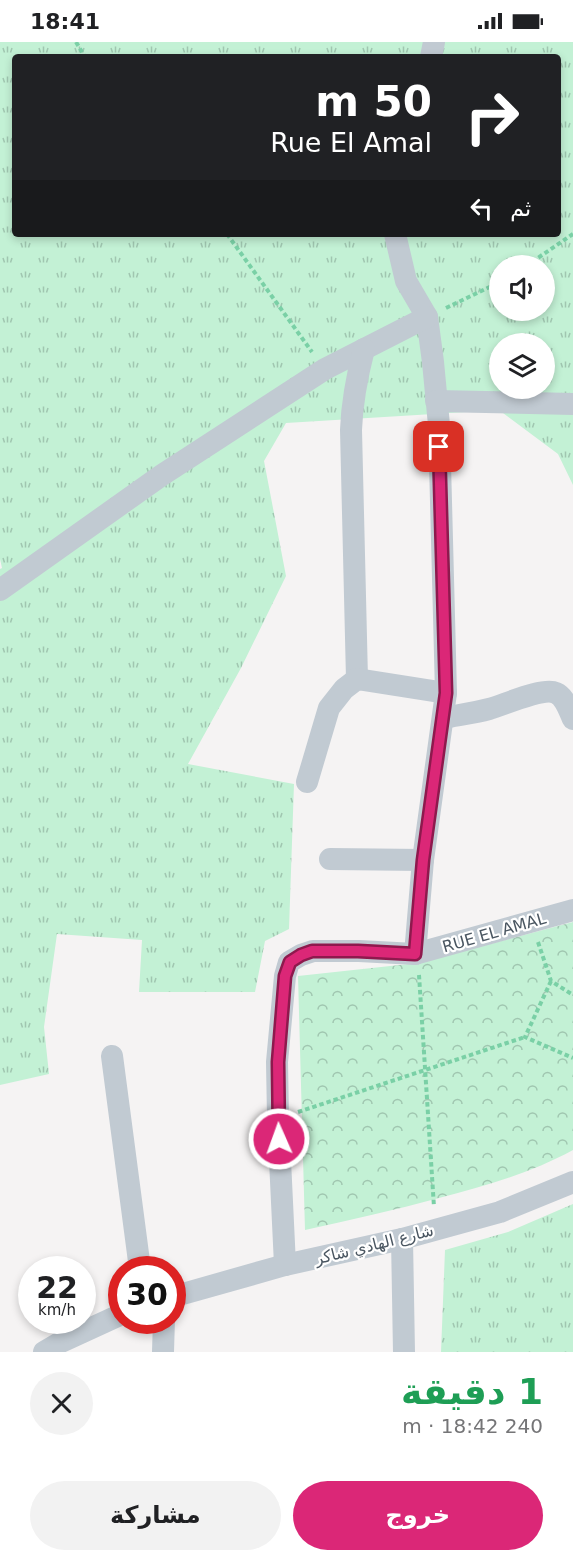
<!DOCTYPE html>
<html lang="ar">
<meta charset="utf-8">
<style>
:root{--surface:#fff;--page:#f2f2f2;--text:#202124;--muted:#757577;--accent:#db2777}
body{margin:0;font-family:"DejaVu Sans",Cairo,sans-serif;background:var(--page);color:var(--text);direction:rtl;height:100vh;display:flex;flex-direction:column;font-size:22px;white-space:nowrap}
*{box-sizing:border-box;margin:0}
p{font-size:20px;color:var(--muted)}
.icon{flex:none;width:33px;height:33px;fill:none;stroke:currentColor;stroke-width:2;stroke-linecap:round;stroke-linejoin:round}
.map{position:relative;height:1310px;overflow:hidden;direction:ltr}
.sheet{display:flex;flex-direction:column;background:var(--surface);flex:1}
.sheet>*{flex:none}
.top-card{position:absolute;left:12px;top:12px;width:549px;height:183px;border-radius:6px;box-shadow:0 3px 9px #0003;direction:rtl;background:#202124;color:#fff;overflow:hidden}
.fabs{position:absolute;left:489px;top:213px;display:grid;gap:12px}
.fabs a{display:grid;place-items:center;width:66px;height:66px;border-radius:50%;background:var(--surface);box-shadow:0 3px 9px #0003;font-size:30px}
.speed{position:absolute;left:18px;top:1214px;display:flex;gap:12px;font-size:30px;font-weight:700;text-align:center}
.speed>*{display:grid;place-content:center;width:78px;height:78px;border-radius:50%;background:var(--surface);box-shadow:0 3px 9px #0003;line-height:1}
.speed small{font-size:15px;font-weight:400}
.speed .limit{border:9px solid #d22;background:#fff;color:#111}
.pin{position:absolute;display:grid;place-items:center;width:51px;height:51px;color:#fff;margin:-26px;border-radius:12px;box-shadow:0 3px 9px #0006}
.me{position:absolute;width:66px;margin:-33px;rotate:358deg;stroke-linejoin:round;filter:drop-shadow(0 0 4px #0008)}
.turn{display:flex;align-items:center;gap:21px;height:126px;padding:0 30px;font-size:27px}
.turn .icon{width:78px;height:78px;stroke-width:2.5}
.turn b{display:block;font-size:42px;line-height:51px}
.then{display:flex;align-items:center;height:57px;padding:0 30px;background:#0003;gap:12px;font-size:22px}
.round{display:grid;place-items:center;flex:none;width:63px;height:63px;border-radius:32px;background:var(--page)}
.overview{display:flex;align-items:center;justify-content:space-between;height:102px;padding:0 30px}
h1{font-size:36px;font-weight:700;line-height:45px;color:#1e9e55}
.primary-button{display:flex;gap:12px;margin-top:auto;padding:12px 30px}
.primary-button a{flex:1;height:69px;border-radius:36px;background:var(--accent);color:#fff;font-size:24px;font-weight:700;line-height:69px;text-align:center}
.primary-button a+a{background:var(--page);color:var(--text)}
.status{display:flex;justify-content:space-between;align-items:center;height:42px;padding:0 30px;background:var(--surface);direction:ltr}
.status svg{height:16px;fill:currentColor}
.map>svg:first-child{display:block}
.grass{fill:url(#grass-tufts);fill-rule:evenodd}
.forest{fill:url(#forest-crowns)}
.lines{fill:none;stroke-linecap:round;stroke-linejoin:round}
.path{stroke:#7ad0a6;stroke-width:4;stroke-dasharray:4.5 3;stroke-linecap:butt}
.minor{stroke:#c1cad2;stroke-width:22}
.route-casing{stroke:#8e194d;stroke-width:15}
.route{stroke:#db2777;stroke-width:10}
.labels{text-anchor:middle;stroke-width:4.5;stroke-linejoin:round;paint-order:stroke}
.street-label{font-size:16px;fill:#4a5661;stroke:#fff}
</style>
<div class="status"><b>18:41</b><svg viewBox="0 0 49 12"><path d="M0 12V9h3v3zM5 12V6h3v6zM10 12V3h3v9zM15 12V0h3v12zM26 1h20v11H26zM47 4h2v5h-2z"/></svg></div>
<div class="map">
<svg width="573" height="1310" viewBox="0 0 573 1310">
<defs>
<pattern id="grass-tufts" width="24" height="20" patternUnits="userSpaceOnUse" patternTransform="scale(1.5)"><rect width="24" height="20" fill="#c3f1d5"/><path d="M3 7l-1-3M5 7V3M7 7l1-3M15 17l-1-3M17 17v-4M19 17l1-3" fill="none" stroke="#a0c6b0"/></pattern>
<pattern id="forest-crowns" width="20" height="18" patternUnits="userSpaceOnUse" patternTransform="scale(1.5)"><rect width="20" height="18" fill="#c3f1d5"/><path d="M2 6a3 3 0 1 1 6 0M12 15a3 3 0 1 1 6 0" fill="none" stroke="#a0c6b0"/></pattern>
</defs>
<rect width="100%" height="100%" fill="#f5f3f3"/>
<!-- grass -->
<g class="grass">
<path d="M0,0H573V443L558,412L499,368L286,381L264,419L286,534L241,626L188,722L294,742L289,887L265,899L255,950H139L142,898L57,892L44,985L49,1032L0,1043V527L2,526L0,517ZM15,15H558V192H15ZM500,224H544V268H500ZM500,302H544V346H500Z"/>
<polygon points="573,1162 573,1310 441,1310 445,1208 508,1190"/>
</g>
<!-- forest -->
<path class="forest" d="M573,880V1108C531,1131 485,1144 439,1156C395,1168 350,1178 305,1188L298,934L418,921Z"/>
<g class="lines">
<!-- path -->
<g class="path">
<polyline points="76,0 85,15"/>
<polyline points="227,192 312,310"/>
<polyline points="526,224 573,192"/>
<polyline points="446,266 500,240"/>
<polyline points="538,900 551,939 573,953"/>
<polyline points="419,933 434,1165"/>
<polyline points="551,939 525,995 573,1016"/>
<polyline points="298,1070 525,995"/>
</g>
<!-- minor -->
<g class="minor">
<polyline points="431,15 434,0"/>
<polyline points="395,192 406,239 427,275 433,320 439,383 446,651 423,818 415,912"/>
<polyline points="436,359 573,362"/>
<polyline points="0,548 162,433 325,327 427,275"/>
<path d="M357,637L351,388C352,360 357,334 364,307"/>
<path d="M443,676C458,673 474,671 489,667C504,663 543,645 556,651C565,655 569,668 573,677"/>
<polyline points="307,740 329,666 344,647 357,637 446,651"/>
<polyline points="330,817 423,818"/>
<polyline points="112,1014 140,1227"/>
<polyline points="402,1197 404,1310"/>
<polyline points="285,1223 278,1076 277,1020 285,934 289,920 301,913 313,909 359,909 415,912 573,868"/>
<polyline points="172,1255 285,1223 402,1197 500,1170 573,1140"/>
<polyline points="44,1310 61,1300 122,1272"/>
<polyline points="163,1310 164,1278"/>
</g>
</g>
<g class="lines">
<defs>
<polyline id="route" points="279,1097 278,1020 285,934 290,920 301,913 312,909 358,909 415,912 423,818 446,651 439,405"/>
</defs>
<!-- route casing -->
<use href="#route" class="route-casing"/>
<!-- route -->
<use href="#route" class="route"/>
</g>
<g class="labels">
<!-- street labels -->
<g class="street-label">
<text transform="translate(494 890) rotate(-16)" y="6">RUE EL AMAL</text>
<text transform="translate(374 1202) rotate(-14)" y="6">شارع الهادي شاكر</text>
</g>
</g>
</svg>
<div class="fabs">
<a><svg class="icon" aria-label="sound" viewBox="0 0 24 24"><path d="M4 9h4l5-4v14l-5-4H4zM17 9q2 3 0 6"/></svg></a>
<a><svg class="icon" aria-label="layers" viewBox="0 0 24 24"><path d="M12 4l9 5-9 5-9-5zM3 14l9 5 9-5"/></svg></a>
</div>
<div class="speed"><div>22<small>km/h</small></div><div class="limit">30</div></div>
<div class="pin" style="left:439px;top:405px;background:#d93025"><svg class="icon" aria-label="arrive" viewBox="0 0 24 24"><path d="M6 21V4h12l-3 4 3 4H6"/></svg></div>
<svg class="me" style="left:279px;top:1097px" viewBox="-20 -20 40 40"><circle r="17" fill="#db2777" stroke="#fff" stroke-width="3"/><path d="M0-11L8 9 0 5-8 9z" fill="#fff"/></svg>
<div class="top-card">
<div class="turn"><svg class="icon" aria-label="right" viewBox="0 0 24 24"><path d="M7 20v-9h11M14 6l5 5-5 5"/></svg><div><b>50 m</b>Rue El Amal</div></div>
<div class="then">ثم<svg class="icon" aria-label="left" viewBox="0 0 24 24"><path d="M17 20v-9H6M10 6l-5 5 5 5"/></svg></div>
</div>
</div>
<section class="sheet">
<div class="overview"><div><h1>1 دقيقة</h1><p>240 m · 18:42</p></div><a class="round"><svg class="icon" aria-label="close" viewBox="0 0 24 24"><path d="M6 6l12 12M18 6L6 18"/></svg></a></div>
<div class="primary-button"><a>خروج</a><a>مشاركة</a></div>
</section>
